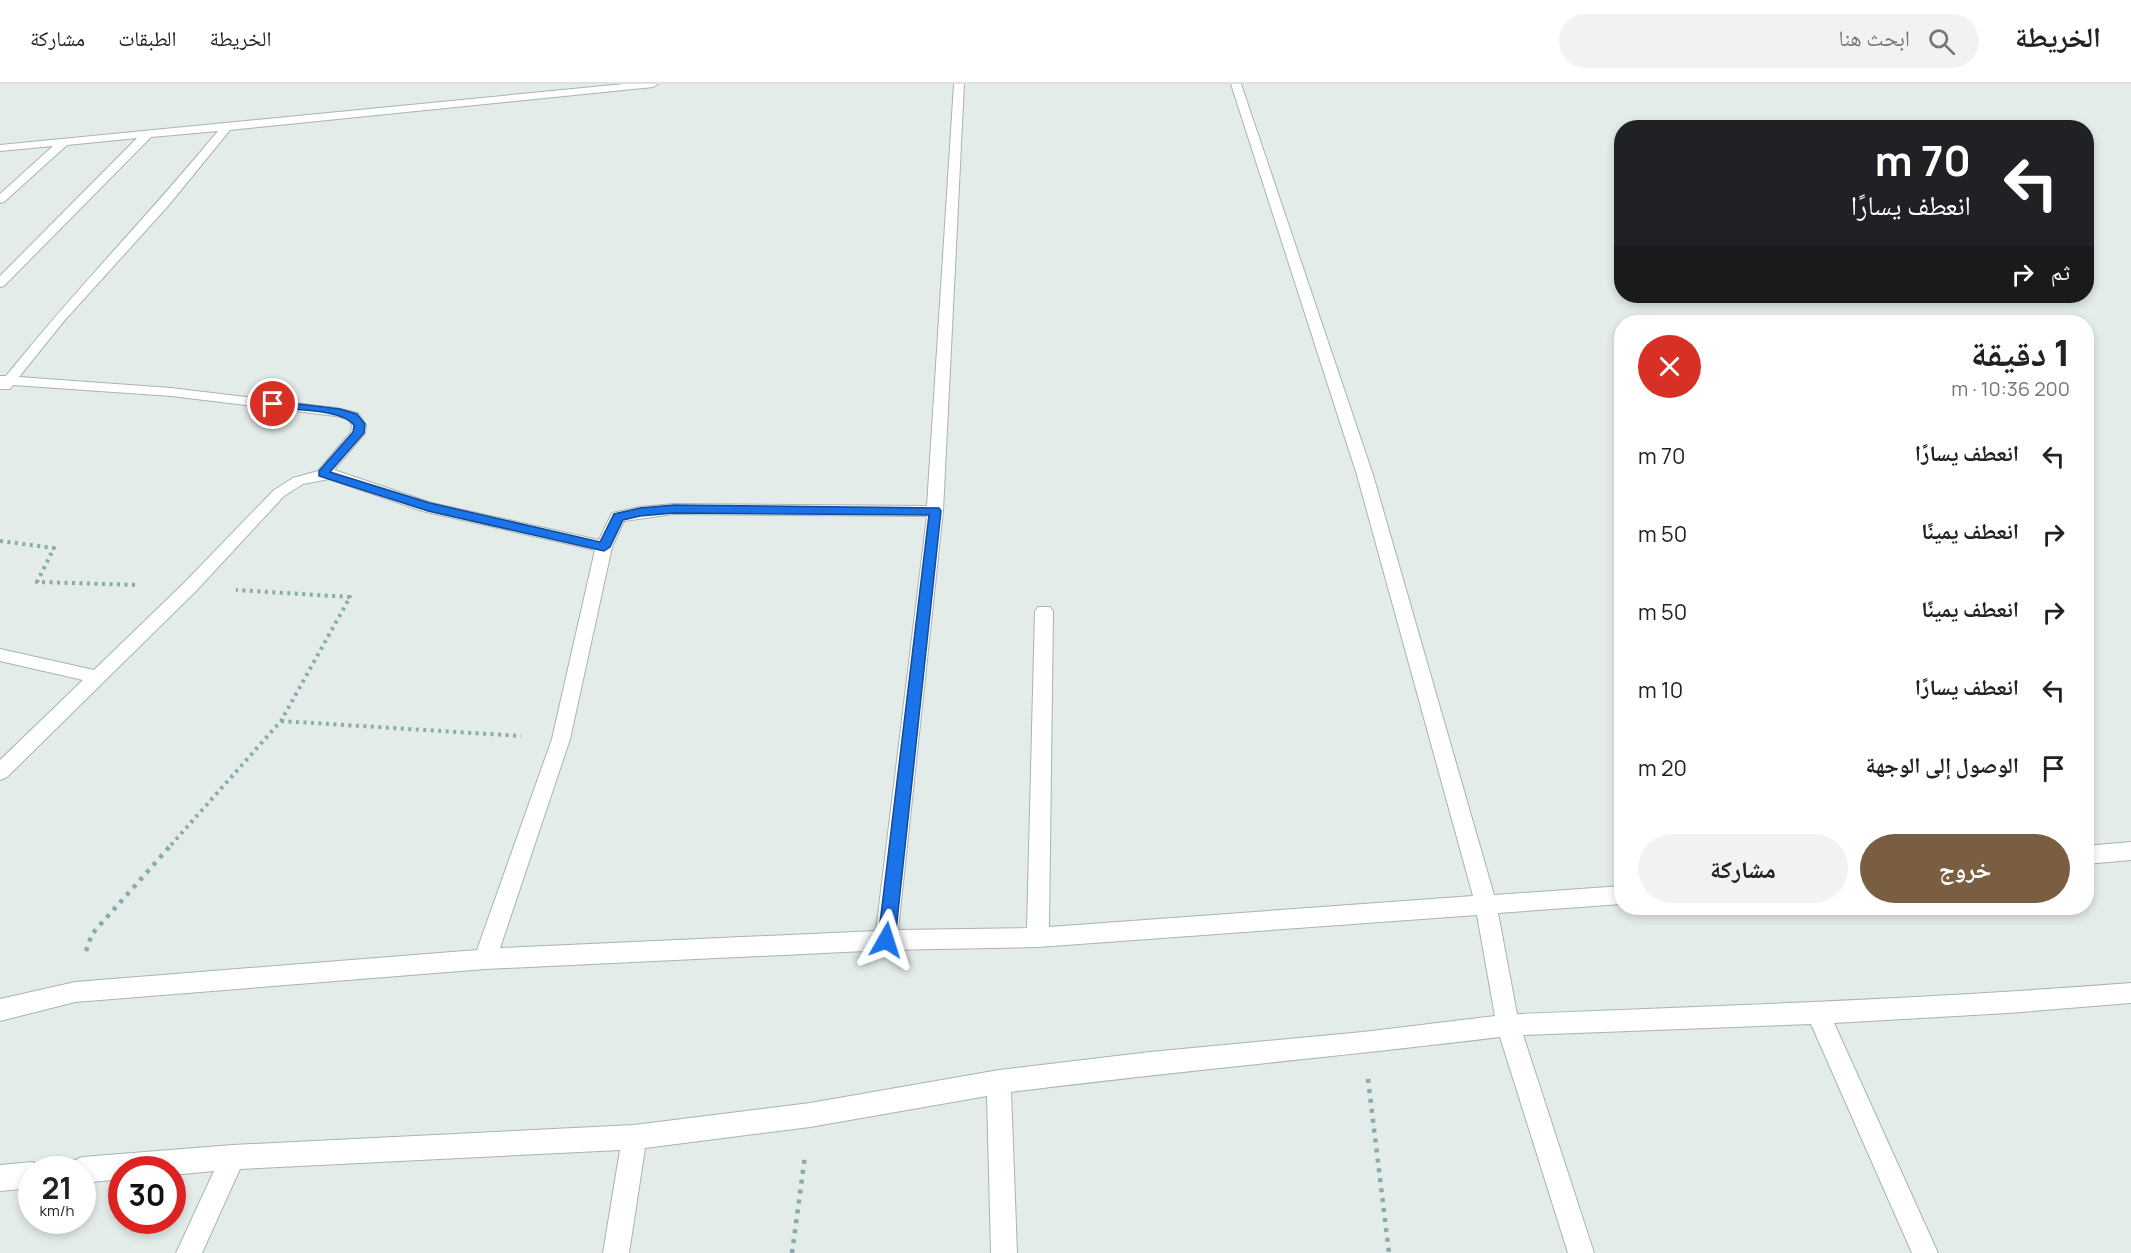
<!DOCTYPE html>
<html lang="ar">
<meta charset="utf-8">
<style>
:root{--surface:#fff;--page:#f2f2f2;--text:#222;--muted:#767676;--line:#e0e0e0;--accent:#795e42}
body{margin:0;font-family:Manrope,"Noto Naskh Arabic",sans-serif;background:var(--page);color:var(--text);direction:rtl;height:100vh;display:flex;flex-direction:column;font-size:22px;white-space:nowrap}
*{box-sizing:border-box;margin:0}
p{font-size:20px;color:var(--muted)}
.icon{flex:none;width:33px;height:33px;fill:none;stroke:currentColor;stroke-width:2;stroke-linecap:round;stroke-linejoin:round}
.map{position:relative;flex:1;overflow:hidden;direction:ltr}
.side{position:absolute;left:1614px;top:231px;width:480px;height:600px;display:flex;flex-direction:column;background:var(--surface);border-radius:24px;box-shadow:0 3px 9px #0003;direction:rtl}
.side>*{flex:none}
.top-card{position:absolute;left:1614px;top:36px;width:480px;height:183px;border-radius:24px;box-shadow:0 3px 9px #0003;direction:rtl;background:#202124;color:#fff;overflow:hidden}
.speed{position:absolute;left:18px;top:1072px;display:flex;gap:12px;font-size:30px;font-weight:700;text-align:center}
.speed>*{display:grid;place-content:center;width:78px;height:78px;border-radius:50%;background:var(--surface);box-shadow:0 3px 9px #0003;line-height:1}
.speed small{font-size:15px;font-weight:400}
.speed .limit{border:9px solid #d22;background:#fff;color:#111}
.pin{position:absolute;display:grid;place-items:center;width:51px;height:51px;color:#fff;margin:-26px;border:3px solid #fff;border-radius:50%;box-shadow:0 2px 6px #0007}
.me{position:absolute;width:66px;margin:-33px;rotate:6deg;stroke-linejoin:round;filter:drop-shadow(0 0 4px #0008)}
.turn{display:flex;align-items:center;gap:21px;height:126px;padding:0 24px;font-size:27px}
.turn .icon{width:78px;height:78px;stroke-width:2.5}
.turn b{display:block;font-size:42px;line-height:51px}
.then{display:flex;align-items:center;height:57px;padding:0 24px;background:#0003;gap:12px;font-size:22px}
.round{display:grid;place-items:center;flex:none;width:63px;height:63px;border-radius:32px;background:var(--page)}
.headline{display:flex;align-items:center;justify-content:space-between;height:102px;padding:0 24px}
h1{font-size:36px;font-weight:800;line-height:45px}
.primary-button{display:flex;gap:12px;margin-top:auto;padding:12px 24px}
.primary-button a{flex:1;height:69px;border-radius:36px;background:var(--accent);color:#fff;font-size:24px;font-weight:800;line-height:69px;text-align:center}
.primary-button a+a{background:var(--page);color:var(--text)}
ul{padding:0;list-style:none}
li{display:flex;align-items:center;gap:18px;height:78px;padding:0 24px}
li div{flex:1}
li b{display:block;font-size:22px}
li em{font-style:normal}
header{display:flex;align-items:center;gap:36px;box-sizing:border-box;height:84px;padding:0 30px;background:var(--surface);border-bottom:2px solid var(--line)}
header strong{font-size:28px}
nav{display:flex;gap:33px;margin-inline-start:auto;font-size:21px}
.search{width:420px;height:54px;background:var(--page);display:flex;align-items:center;gap:15px;box-sizing:border-box;padding:0 21px;border-radius:33px;color:var(--muted);font-size:22px}
.map>svg:first-child{display:block}
.lines{fill:none;stroke-linecap:round;stroke-linejoin:round}
.street-casing{stroke:#a7b4b2;stroke-width:2}
.path-far1{stroke:#87acaa;stroke-width:4;stroke-dasharray:3 4.5;stroke-linecap:butt}
.path{stroke:#87acaa;stroke-width:4.5;stroke-dasharray:4 6;stroke-linecap:butt}
.street{fill:#fff;fill-rule:evenodd}
.route{fill:#1a73e8;stroke:#114b97;stroke-width:1.5}
</style>
<header>
<strong>الخريطة</strong>
<div class="search"><svg class="icon" aria-label="search" viewBox="0 0 24 24"><circle cx="10" cy="10" r="6"/><path d="M15 15l6 6"/></svg>ابحث هنا</div>
<nav><a>الخريطة</a><a>الطبقات</a><a>مشاركة</a></nav>
</header>
<div class="map">
<svg width="2131" height="1169" viewBox="0 0 2131 1169">
<rect width="100%" height="100%" fill="#e4ecea"/>
<g class="lines">
<defs>
<g id="street">
<path d="M624,0H658L653,3L230,46L168,122L64,237L19,293L171,304L336,324L358,329L366,341L365,349L334,386L432,419L599,456L612,429L640,423L674,420L927,422L954,0H964L943,427L898,846L1027,844L1035,527L1038,523H1050L1053,527L1049,843L1473,812L1357,391L1231,0H1241L1373,391L1494,811L1622,802V820L1498,829L1517,930C1722,922 1927,915 2131,899V919L2008,929L1834,939L1938,1169H1912L1811,940L1523,951L1594,1169H1568L1500,953C1337,973 1174,987 1011,1008L1017,1169H991L987,1012L810,1043L645,1064L629,1169H603L620,1066L240,1085L202,1169H176L214,1087L172,1091V1086H122V1095L82,1099V1086H69L73,1077L82,1073L233,1061L634,1041L810,1019L999,986L1150,968L1363,948L1495,932L1477,831L1038,863L886,866L485,885L75,918L0,937V915L75,898L477,866L552,655L595,466L422,427L329,395L303,400L284,412L196,507L7,693L0,696V676L83,596L0,577V565L94,586L184,499L274,406L293,394L318,387L351,348L352,341L348,335L336,332L171,312L13,301L10,305H0V292H6C73,208 149,131 218,47L151,53L4,202L0,203V192L137,54L67,61L4,118L0,119V110L53,62L0,67V61ZM674,430L927,432L876,847L500,864L570,655L612,463L624,437Z"/>
<polygon points="2131,758 2131,776 2086,780 2086,762"/>
<polygon points="32,1078 41,1082 43,1086 32,1086 32,1104 0,1107 0,1081"/>
</g>
</defs>
<!-- street casing -->
<use href="#street" class="street-casing"/>
<!-- path-far1 -->
<g class="path-far1">
<polyline points="0,457 54,464 37,498 139,501"/>
<polyline points="281,637 521,652"/>
<polyline points="171,761 281,637 350,513 236,506"/>
</g>
<!-- path -->
<g class="path">
<polyline points="86,867 92,850 172,760"/>
<polyline points="1368,995 1389,1169"/>
<polyline points="792,1169 805,1072"/>
</g>
<!-- street -->
<use href="#street" class="street"/>
</g>
<!-- route -->
<path class="route" d="M273,317L340,325L357,330L365,340L364,349L330,388L430,419L600,458L614,430L640,424L674,421L939,424L941,427L895,856L892,861L886,863L880,861L878,856L929,431L674,429L640,432L623,436L610,463L604,467L428,427L319,392V387L353,348L354,341C341,324 291,327 269,323V318Z"/>
</svg>
<div class="speed"><div>21<small>km/h</small></div><div class="limit">30</div></div>
<div class="pin" style="left:273px;top:320px;background:#d93025"><svg class="icon" aria-label="arrive" viewBox="0 0 24 24"><path d="M6 21V4h12l-3 4 3 4H6"/></svg></div>
<svg class="me" style="left:886px;top:856px" viewBox="-20 -20 40 40"><path d="M0-17L14 15 0 8-14 15z" fill="#1a73e8" stroke="#fff" stroke-width="4"/></svg>
<div class="top-card">
<div class="turn"><svg class="icon" aria-label="left" viewBox="0 0 24 24"><path d="M17 20v-9H6M10 6l-5 5 5 5"/></svg><div><b>70 m</b>انعطف يسارًا</div></div>
<div class="then">ثم<svg class="icon" aria-label="right" viewBox="0 0 24 24"><path d="M7 20v-9h11M14 6l5 5-5 5"/></svg></div>
</div>
<section class="side">
<div class="headline"><div><h1>1 دقيقة</h1><p>200 m · 10:36</p></div><a class="round" style="background:#d93025;color:#fff"><svg class="icon" aria-label="close" viewBox="0 0 24 24"><path d="M6 6l12 12M18 6L6 18"/></svg></a></div>
<ul>
<li><svg class="icon" aria-label="left" viewBox="0 0 24 24"><path d="M17 20v-9H6M10 6l-5 5 5 5"/></svg><div><b>انعطف يسارًا</b></div><em>70 m</em></li>
<li><svg class="icon" aria-label="right" viewBox="0 0 24 24"><path d="M7 20v-9h11M14 6l5 5-5 5"/></svg><div><b>انعطف يمينًا</b></div><em>50 m</em></li>
<li><svg class="icon" aria-label="right" viewBox="0 0 24 24"><path d="M7 20v-9h11M14 6l5 5-5 5"/></svg><div><b>انعطف يمينًا</b></div><em>50 m</em></li>
<li><svg class="icon" aria-label="left" viewBox="0 0 24 24"><path d="M17 20v-9H6M10 6l-5 5 5 5"/></svg><div><b>انعطف يسارًا</b></div><em>10 m</em></li>
<li><svg class="icon" aria-label="arrive" viewBox="0 0 24 24"><path d="M6 21V4h12l-3 4 3 4H6"/></svg><div><b>الوصول إلى الوجهة</b></div><em>20 m</em></li>
</ul>
<div class="primary-button"><a>خروج</a><a>مشاركة</a></div>
</section>
</div>
